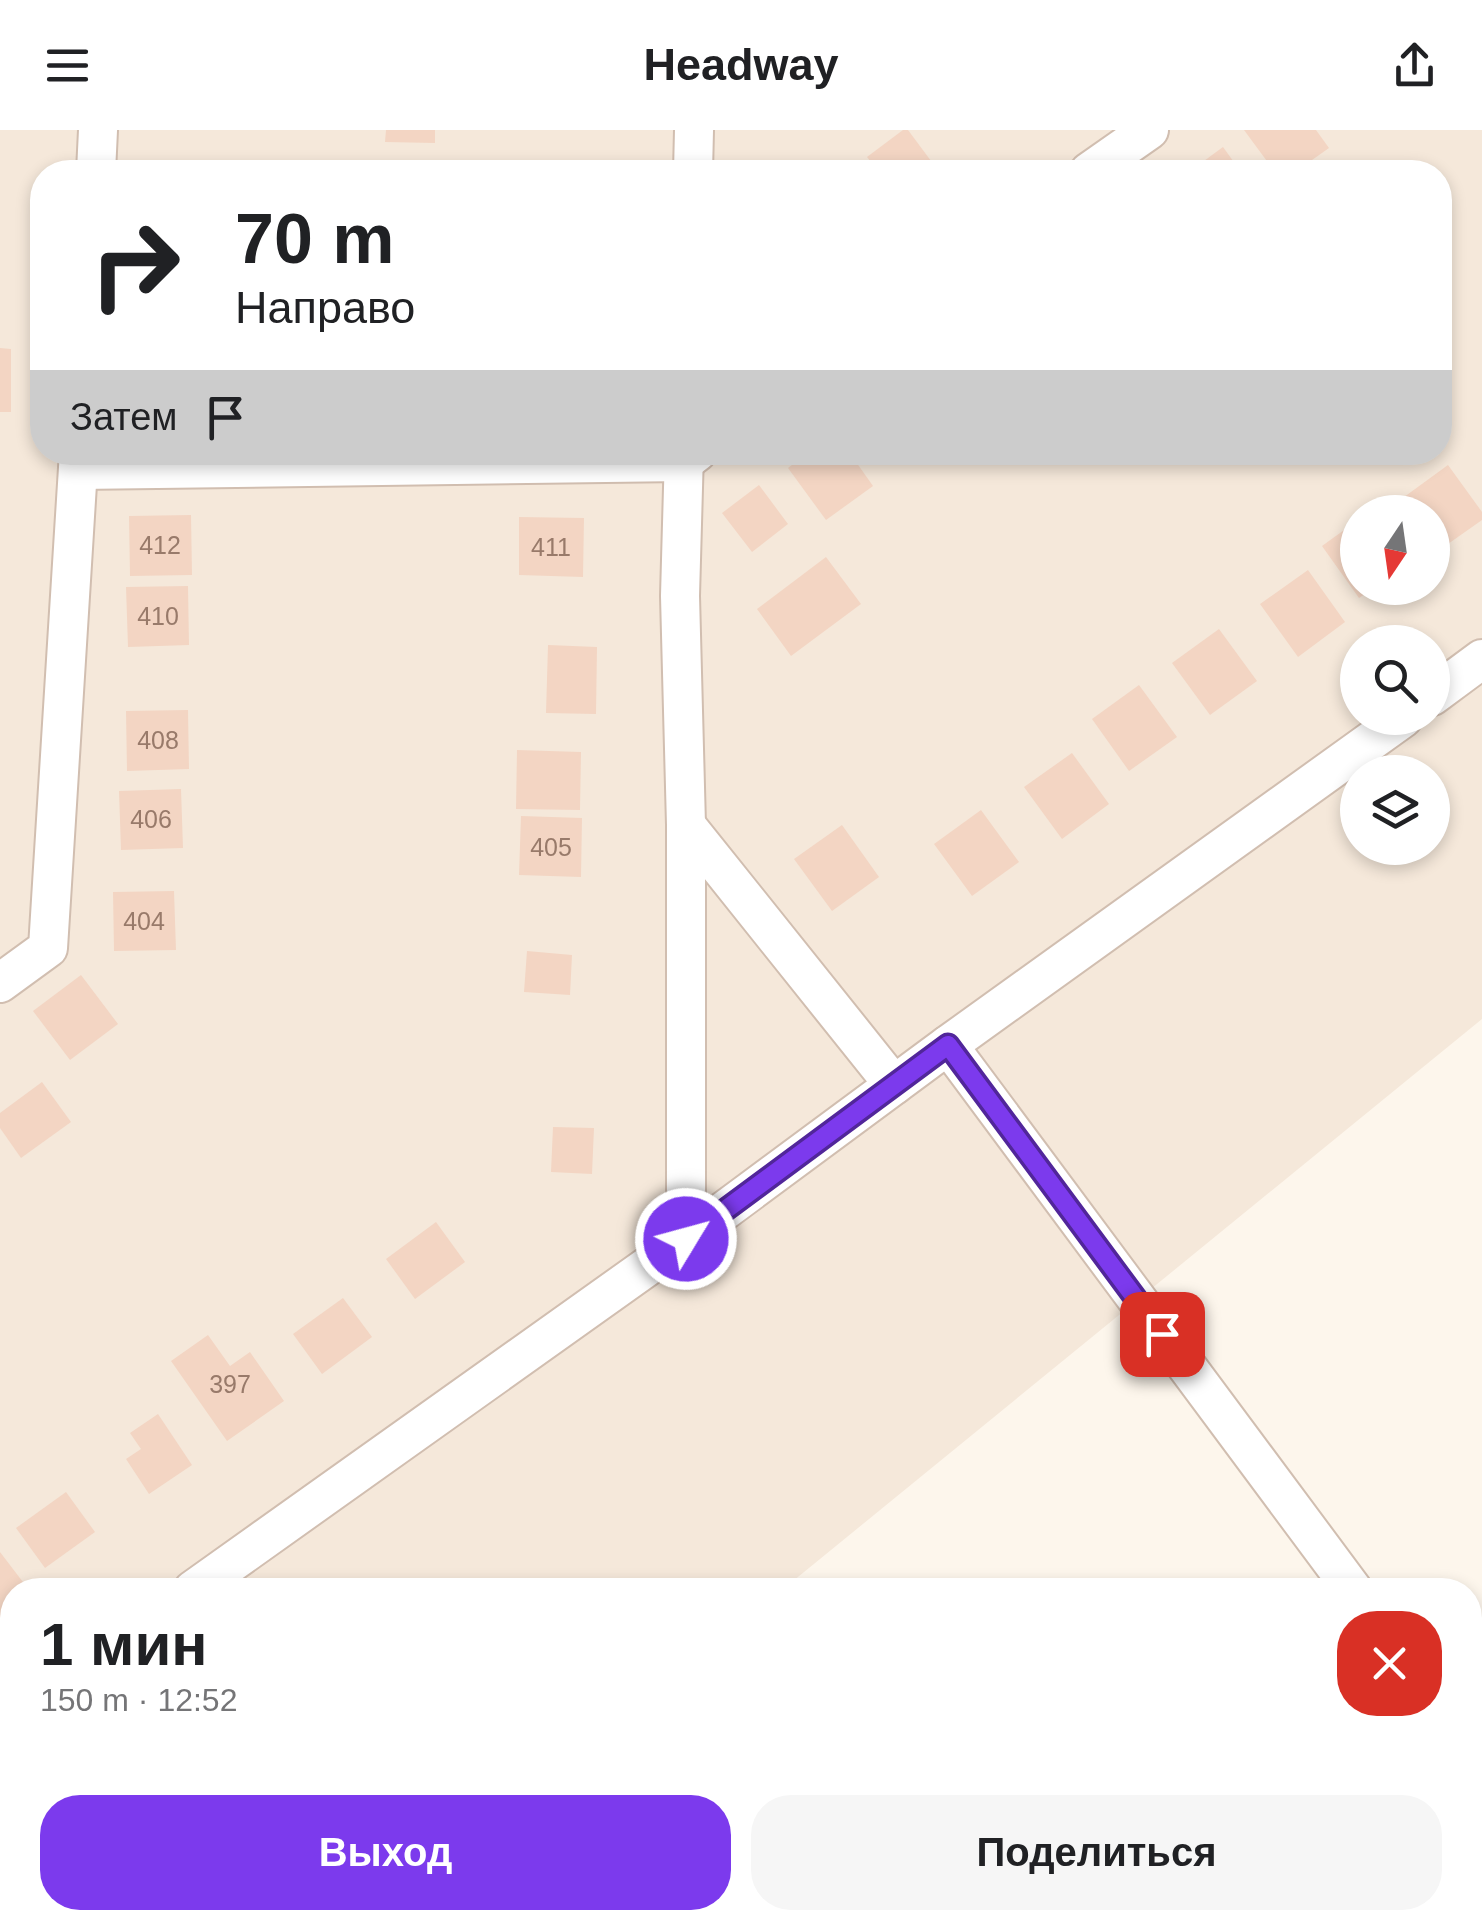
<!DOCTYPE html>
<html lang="ru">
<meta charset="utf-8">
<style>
:root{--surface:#fff;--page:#f6f6f6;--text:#202124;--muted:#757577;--accent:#7c3aed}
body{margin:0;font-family:Helvetica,sans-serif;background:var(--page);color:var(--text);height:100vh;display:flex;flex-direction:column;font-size:38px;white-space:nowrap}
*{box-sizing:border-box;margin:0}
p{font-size:32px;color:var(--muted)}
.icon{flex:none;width:55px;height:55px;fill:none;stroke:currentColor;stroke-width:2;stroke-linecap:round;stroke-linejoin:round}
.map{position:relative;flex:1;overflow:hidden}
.details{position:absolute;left:0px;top:1448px;width:1482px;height:352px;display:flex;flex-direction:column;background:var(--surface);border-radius:40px 40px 0 0;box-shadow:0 5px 15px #0003}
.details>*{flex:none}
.banner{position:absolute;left:30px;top:30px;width:1422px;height:305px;border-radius:40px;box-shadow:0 5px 15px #0003;background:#fff;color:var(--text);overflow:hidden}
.needle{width:65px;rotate:193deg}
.buttons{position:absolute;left:1340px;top:365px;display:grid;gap:20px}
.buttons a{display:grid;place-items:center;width:110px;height:110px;border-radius:50%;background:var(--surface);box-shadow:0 5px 15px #0003;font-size:50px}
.pin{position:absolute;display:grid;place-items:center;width:85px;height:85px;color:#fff;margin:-42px;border-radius:20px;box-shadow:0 5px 15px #0006}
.me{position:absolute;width:110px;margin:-55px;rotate:53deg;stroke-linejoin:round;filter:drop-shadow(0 0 8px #0008)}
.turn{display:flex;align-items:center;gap:35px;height:210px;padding:0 40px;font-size:45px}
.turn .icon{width:130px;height:130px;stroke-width:2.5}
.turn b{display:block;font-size:70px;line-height:85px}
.then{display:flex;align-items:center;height:95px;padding:0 40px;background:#0003;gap:20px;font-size:38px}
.round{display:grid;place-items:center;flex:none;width:105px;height:105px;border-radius:40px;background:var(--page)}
.summary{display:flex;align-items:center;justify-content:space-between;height:170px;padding:0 40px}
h1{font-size:60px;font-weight:600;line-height:75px}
.primary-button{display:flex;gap:20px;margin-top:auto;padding:20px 40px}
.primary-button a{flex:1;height:115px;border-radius:40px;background:var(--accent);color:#fff;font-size:40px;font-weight:600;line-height:115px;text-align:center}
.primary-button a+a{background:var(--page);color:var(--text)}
header{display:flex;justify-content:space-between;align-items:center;height:130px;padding:0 40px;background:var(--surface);font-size:45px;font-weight:600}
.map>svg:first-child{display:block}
.residential{fill:#f5e8da;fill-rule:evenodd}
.building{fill:#f3d5c3}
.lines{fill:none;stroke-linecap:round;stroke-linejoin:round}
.minor-casing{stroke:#d1beb0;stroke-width:42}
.minor{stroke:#fff;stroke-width:38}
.route-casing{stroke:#51269a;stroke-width:25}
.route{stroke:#7c3aed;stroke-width:18}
.labels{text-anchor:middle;stroke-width:10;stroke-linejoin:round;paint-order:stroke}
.number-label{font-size:25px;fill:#987a6a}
</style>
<header><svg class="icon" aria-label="menu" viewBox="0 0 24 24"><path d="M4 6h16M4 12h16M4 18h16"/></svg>Headway<svg class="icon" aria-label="share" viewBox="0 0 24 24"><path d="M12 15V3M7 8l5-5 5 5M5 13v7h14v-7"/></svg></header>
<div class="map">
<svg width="1482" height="1798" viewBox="0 0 1482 1798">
<rect width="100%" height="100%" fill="#fdf6ec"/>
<!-- residential -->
<path class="residential" d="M0,0H1482V889L782,1460H12V1788H337L323,1798H0ZM42,42H1440V322H42ZM1358,382H1432V458H1358ZM1358,512H1432V588H1358ZM1358,642H1432V718H1358Z"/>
<!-- building -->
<g class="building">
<polygon points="386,0 435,0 435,13 385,12"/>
<polygon points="903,0 908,0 937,39 932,42 879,42 867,27"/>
<polygon points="1244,0 1316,0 1329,18 1295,42 1275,42"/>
<polygon points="1223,17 1241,42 1189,42"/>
<polygon points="0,218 11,219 11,282 0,282"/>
<polygon points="809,322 849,322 873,356 826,390 788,338"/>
<polygon points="1448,335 1482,382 1482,390 1438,421 1432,413 1432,382 1410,382 1400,370"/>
<polygon points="759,355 788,394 752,422 722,383"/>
<polygon points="191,385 192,445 130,446 129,386"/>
<polygon points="519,387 584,388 583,447 519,445"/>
<polygon points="1358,390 1358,458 1374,458 1359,468 1322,416"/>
<polygon points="826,427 861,474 791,526 757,479"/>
<polygon points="1308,440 1345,492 1298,527 1260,474"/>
<polygon points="188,456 189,515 128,517 126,457"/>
<polygon points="1219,499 1257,551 1210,585 1172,533"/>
<polygon points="548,515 597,517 596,584 546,583"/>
<polygon points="1139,555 1177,607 1129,641 1092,589"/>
<polygon points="188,580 189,639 127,641 126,581"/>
<polygon points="517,620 581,622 580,680 516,679"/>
<polygon points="1072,623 1109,674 1062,709 1024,657"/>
<polygon points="181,659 183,718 121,720 119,661"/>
<polygon points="981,680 1019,732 972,766 934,714"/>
<polygon points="521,686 582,688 581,747 519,745"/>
<polygon points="842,695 879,747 832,781 794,729"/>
<polygon points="174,761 176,820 114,821 113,762"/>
<polygon points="527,821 572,825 570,865 524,862"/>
<polygon points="81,845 118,894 70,930 33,881"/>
<polygon points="42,952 71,992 21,1028 0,998 0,983"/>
<polygon points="553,997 594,998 592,1044 551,1042"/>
<polygon points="436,1092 465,1132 415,1169 386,1129"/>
<polygon points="343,1168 372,1207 322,1244 293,1204"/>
<polygon points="208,1205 230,1236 250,1222 284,1271 227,1311 171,1231"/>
<polygon points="158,1284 192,1335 149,1364 126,1329 141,1319 130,1303"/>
<polygon points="66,1362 95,1402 45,1438 16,1398"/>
<polygon points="0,1422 29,1460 12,1460 12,1481 0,1490"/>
</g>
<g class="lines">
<defs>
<g id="minor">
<polyline points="96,42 98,0"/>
<polyline points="693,42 694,0"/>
<polyline points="1089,42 1149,0"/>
<polyline points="684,322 680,466 686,695 686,1109"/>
<polyline points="78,340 684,332 697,322"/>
<polyline points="1432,566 1482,529"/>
<polyline points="686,695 894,955"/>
<polyline points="0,853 48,818 79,322"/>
<polyline points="948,915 1353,1460"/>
<polyline points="193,1460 686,1109 948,915 1403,588"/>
<polyline points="0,1597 12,1588"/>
<polyline points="1470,1617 1482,1634"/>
<polyline points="1470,1775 1482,1792"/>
<polyline points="1424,1798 1438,1788"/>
</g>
</defs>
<!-- minor casing -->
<use href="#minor" class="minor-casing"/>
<!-- minor -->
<use href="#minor" class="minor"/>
</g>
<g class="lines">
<defs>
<polyline id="route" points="686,1109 948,915 1162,1204"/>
</defs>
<!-- route casing -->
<use href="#route" class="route-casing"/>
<!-- route -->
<use href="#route" class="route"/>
</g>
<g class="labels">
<!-- number labels -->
<g class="number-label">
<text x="160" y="424">412</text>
<text x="551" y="426">411</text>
<text x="158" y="495">410</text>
<text x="158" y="619">408</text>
<text x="151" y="698">406</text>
<text x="551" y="726">405</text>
<text x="144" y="800">404</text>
<text x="230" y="1263">397</text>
</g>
</g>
</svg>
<div class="buttons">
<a><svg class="needle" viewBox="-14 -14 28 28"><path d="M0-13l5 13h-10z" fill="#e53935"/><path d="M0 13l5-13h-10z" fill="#757577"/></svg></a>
<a><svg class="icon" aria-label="search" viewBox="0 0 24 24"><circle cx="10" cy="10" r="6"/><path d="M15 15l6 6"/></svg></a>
<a><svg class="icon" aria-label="layers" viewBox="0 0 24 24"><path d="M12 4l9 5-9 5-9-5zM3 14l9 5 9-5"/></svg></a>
</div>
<div class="pin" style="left:1162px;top:1204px;background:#d93025"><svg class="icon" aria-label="arrive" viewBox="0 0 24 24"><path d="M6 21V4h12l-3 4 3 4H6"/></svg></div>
<svg class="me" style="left:686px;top:1109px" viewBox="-20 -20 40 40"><circle r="17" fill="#7c3aed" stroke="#fff" stroke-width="3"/><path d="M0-11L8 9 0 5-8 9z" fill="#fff"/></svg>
<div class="banner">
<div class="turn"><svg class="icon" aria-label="right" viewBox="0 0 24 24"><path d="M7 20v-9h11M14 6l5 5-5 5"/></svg><div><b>70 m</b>Направо</div></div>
<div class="then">Затем<svg class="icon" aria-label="arrive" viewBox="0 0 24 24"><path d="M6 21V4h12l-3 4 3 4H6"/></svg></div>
</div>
<section class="details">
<div class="summary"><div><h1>1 мин</h1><p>150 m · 12:52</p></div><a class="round" style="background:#d93025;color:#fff"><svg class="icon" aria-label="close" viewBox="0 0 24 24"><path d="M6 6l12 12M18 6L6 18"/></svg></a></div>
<div class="primary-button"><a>Выход</a><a>Поделиться</a></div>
</section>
</div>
